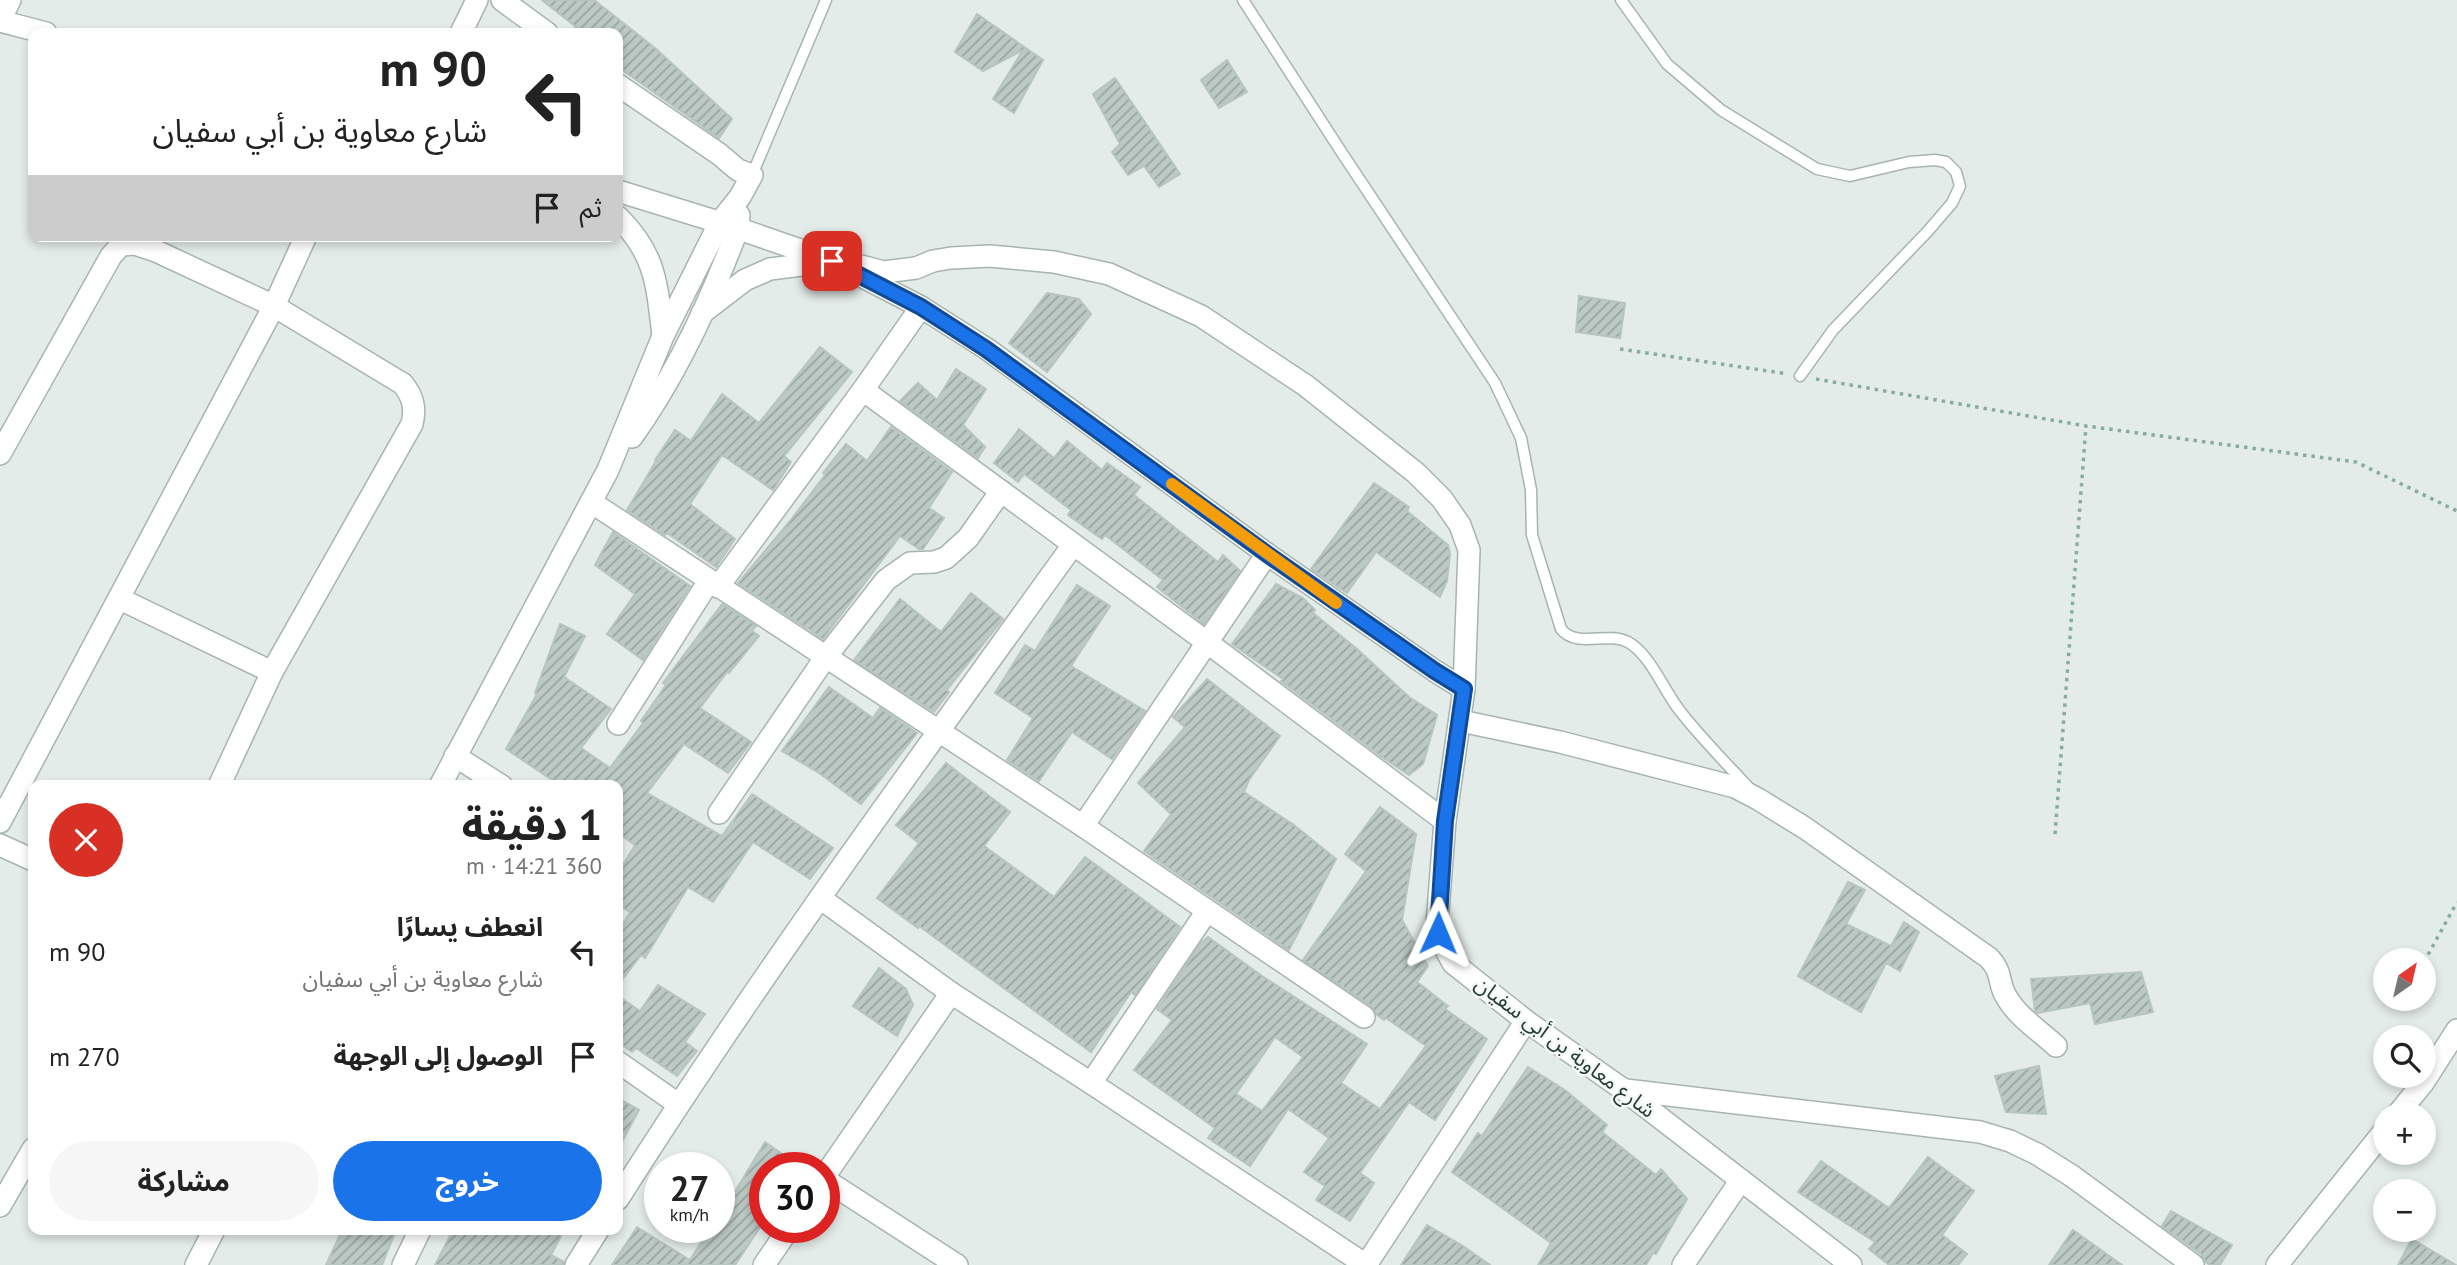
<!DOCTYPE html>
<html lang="ar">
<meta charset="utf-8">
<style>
:root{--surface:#fff;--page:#f6f6f6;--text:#222;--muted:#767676;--accent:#1a73e8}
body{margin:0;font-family:"PT Sans","Noto Sans Arabic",sans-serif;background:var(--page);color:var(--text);direction:rtl;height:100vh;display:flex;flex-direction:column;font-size:26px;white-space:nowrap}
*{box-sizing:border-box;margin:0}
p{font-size:23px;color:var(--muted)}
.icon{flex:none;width:38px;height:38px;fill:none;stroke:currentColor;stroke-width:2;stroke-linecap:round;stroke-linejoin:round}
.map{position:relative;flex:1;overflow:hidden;direction:ltr}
.sheet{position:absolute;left:28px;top:780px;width:595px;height:455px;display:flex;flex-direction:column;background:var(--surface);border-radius:14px;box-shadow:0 4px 10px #0003;direction:rtl}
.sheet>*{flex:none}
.guide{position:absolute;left:28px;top:28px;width:595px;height:214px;border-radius:14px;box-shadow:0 4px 10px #0003;direction:rtl;background:#fff;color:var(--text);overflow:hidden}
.needle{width:46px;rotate:34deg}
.controls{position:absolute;left:2373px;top:948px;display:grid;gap:14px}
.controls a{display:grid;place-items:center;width:63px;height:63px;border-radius:50%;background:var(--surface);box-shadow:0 4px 10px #0003;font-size:35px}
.speed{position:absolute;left:644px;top:1152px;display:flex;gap:14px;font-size:35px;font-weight:700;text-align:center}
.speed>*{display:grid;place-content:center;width:91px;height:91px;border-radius:50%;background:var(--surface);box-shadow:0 4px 10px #0003;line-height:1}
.speed small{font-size:18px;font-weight:400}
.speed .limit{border:10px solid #d22;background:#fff;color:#111}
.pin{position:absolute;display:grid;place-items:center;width:60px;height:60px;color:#fff;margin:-30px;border-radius:14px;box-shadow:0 4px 10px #0006}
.me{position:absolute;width:77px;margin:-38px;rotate:1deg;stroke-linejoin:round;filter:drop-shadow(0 0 5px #0008)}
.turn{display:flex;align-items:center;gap:24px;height:147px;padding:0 21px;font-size:32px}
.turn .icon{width:91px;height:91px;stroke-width:2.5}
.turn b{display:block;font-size:49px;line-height:60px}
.then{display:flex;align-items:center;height:66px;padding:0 21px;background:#0003;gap:14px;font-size:26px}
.round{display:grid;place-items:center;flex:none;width:74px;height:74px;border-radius:37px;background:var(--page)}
.overview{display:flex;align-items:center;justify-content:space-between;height:119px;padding:0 21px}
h1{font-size:42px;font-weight:700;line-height:52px}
.primary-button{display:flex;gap:14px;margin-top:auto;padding:14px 21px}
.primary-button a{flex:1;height:80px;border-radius:42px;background:var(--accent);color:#fff;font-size:28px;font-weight:700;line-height:80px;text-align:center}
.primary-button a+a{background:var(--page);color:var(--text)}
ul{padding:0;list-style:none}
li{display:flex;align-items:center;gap:21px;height:105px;padding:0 21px}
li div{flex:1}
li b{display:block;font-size:26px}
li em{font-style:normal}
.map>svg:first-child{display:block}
.building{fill:url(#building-hatch);stroke:#b7c5c0;stroke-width:2;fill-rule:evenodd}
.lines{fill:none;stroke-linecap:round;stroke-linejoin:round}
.service-casing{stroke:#a7b4b0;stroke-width:13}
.minor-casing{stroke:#a7b4b0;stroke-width:24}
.path{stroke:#87aca4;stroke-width:3.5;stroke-dasharray:3.5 5;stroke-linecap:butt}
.service{stroke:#fff;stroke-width:10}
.minor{stroke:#fff;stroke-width:21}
.route-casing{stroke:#114b97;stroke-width:18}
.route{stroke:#1a73e8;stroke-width:12}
.slow{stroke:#f59e0b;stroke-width:12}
.labels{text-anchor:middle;stroke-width:5;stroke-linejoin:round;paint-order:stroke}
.street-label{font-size:21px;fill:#253c38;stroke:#f4f9f7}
</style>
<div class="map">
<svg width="2457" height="1265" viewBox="0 0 2457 1265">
<defs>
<pattern id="building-hatch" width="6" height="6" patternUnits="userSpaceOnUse" patternTransform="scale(1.75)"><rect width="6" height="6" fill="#bcc9c5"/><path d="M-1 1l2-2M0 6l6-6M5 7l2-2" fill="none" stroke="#99a4a1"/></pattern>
</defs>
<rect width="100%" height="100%" fill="#e4ece9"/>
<!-- building -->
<g class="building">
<polygon points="542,0 594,0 655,48 732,119 719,138 618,67 618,33 571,33 576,27"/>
<polygon points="977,14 1043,60 1014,113 993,99 1023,50 983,71 955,52"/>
<polygon points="1227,60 1247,92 1219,108 1201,80"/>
<polygon points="1115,78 1180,174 1159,187 1144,166 1128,175 1112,152 1120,144 1093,94"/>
<polygon points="1047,293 1079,299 1091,314 1047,372 1009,343"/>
<polygon points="1579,296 1625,303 1620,338 1576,332"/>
<polygon points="820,347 852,372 784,456 791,462 773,490 722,455 690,504 735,539 716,567 667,533 665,535 627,510 656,461 655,460 675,430 691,441 722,394 759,423"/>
<polygon points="956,369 986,389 963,425 985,447 978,458 900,401 918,383 937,400"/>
<polygon points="891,427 952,472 929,508 944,518 923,549 919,549 900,536 823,639 738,583 790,521 825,475 823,473 846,444 867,461"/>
<polygon points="1019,429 1054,458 1067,441 1102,470 1107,463 1140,487 1134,495 1218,562 1223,555 1240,571 1204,624 1157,587 1163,580 1105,535 1102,539 1068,515 1071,510 1024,474 1018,482 994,463"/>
<polygon points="1374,483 1409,507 1407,511 1448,545 1450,554 1447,581 1440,597 1376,552 1347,593 1311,569"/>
<polygon points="613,532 690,586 643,660 607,634 635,594 595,565"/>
<polygon points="1276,584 1303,598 1315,610 1313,613 1357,649 1409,697 1437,715 1423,764 1409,775 1382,757 1281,681 1283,679 1232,644"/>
<polygon points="1077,585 1110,606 1071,666 1145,711 1112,759 1072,732 1039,781 1007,760 1033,718 995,693 1025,645 1035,651"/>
<polygon points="971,593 1003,619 947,690 949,692 934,712 854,660 900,599 941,632"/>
<polygon points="722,604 756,626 752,631 759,636 729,673 727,672 700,708 751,742 728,773 684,744 647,793 722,836 752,794 833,848 810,879 753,842 713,902 688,887 645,958 641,955 618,985 618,932 630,912 618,905 618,873 635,845 618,833 618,786 561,786 506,749 537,694 535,693 560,624 585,636 564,677 611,709 581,748 610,768 643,723 641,721 666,685 663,683"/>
<polygon points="1207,679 1280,736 1249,780 1244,792 1294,825 1336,859 1289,950 1144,851 1171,814 1138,783 1185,727 1173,717"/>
<polygon points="829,687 873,718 880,708 917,733 861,804 819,773 782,751"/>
<polygon points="946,763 1010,812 984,846 1054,897 1085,857 1180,927 1135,995 1131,992 1091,1052 919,926 918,928 877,898 919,843 896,825"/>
<path d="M1380,807L1416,834L1402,920L1428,966L1417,982L1448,1006L1445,1009L1487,1039L1435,1120L1409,1102L1360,1173L1374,1183L1350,1221L1316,1200L1325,1186L1304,1172L1329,1138L1288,1109L1250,1166L1208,1138L1215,1128L1134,1070L1172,1020L1157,1009L1201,943L1208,937L1262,976L1367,1044L1341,1083L1380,1109L1426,1046L1386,1018L1384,1020L1377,1015L1371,1006L1303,960L1366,871L1345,854ZM1275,1037L1303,1057L1262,1111L1236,1094Z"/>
<polygon points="1848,882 1865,890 1846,924 1891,946 1904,922 1919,932 1900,971 1886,963 1861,1012 1798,976"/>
<polygon points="879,968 906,989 913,1005 897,1036 853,1006"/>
<polygon points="2141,972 2153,1012 2095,1024 2090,1003 2038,1013 2035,1011 2031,979"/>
<polygon points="658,985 705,1014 685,1042 697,1051 677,1076 636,1048 632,1052 618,1042 618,996 640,1011"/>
<polygon points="2039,1066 2046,1114 2006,1112 1995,1076"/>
<polygon points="1528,1067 1565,1090 1607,1125 1602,1132 1656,1175 1661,1169 1687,1199 1656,1254 1653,1253 1646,1265 1538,1265 1551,1243 1452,1172 1478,1133 1482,1136"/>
<polygon points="618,1098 639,1110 618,1149"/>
<polygon points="765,1142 801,1167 765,1167 765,1220 735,1265 612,1265 637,1227 690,1260 711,1227 719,1227 719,1196 728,1203"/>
<polygon points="1928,1157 1974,1191 1942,1235 1967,1254 1958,1265 1889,1265 1869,1249 1875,1242 1798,1192 1821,1161 1889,1208"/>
<polygon points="2171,1211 2232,1245 2220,1265 2210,1265 2206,1262 2201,1254 2162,1226"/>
<polygon points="1427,1225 1463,1246 1490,1265 1401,1265"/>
<polygon points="342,1230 396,1230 382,1265 326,1265"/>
<polygon points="453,1230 564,1230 551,1255 564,1262 563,1265 435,1265"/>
<polygon points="2073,1230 2122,1265 2049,1265"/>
<polygon points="2412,1239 2456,1265 2398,1265"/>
</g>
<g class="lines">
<defs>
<g id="service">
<path d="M1243,0L1342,153L1495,383L1521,438L1531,490L1532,535L1561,629C1577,649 1607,631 1628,642C1650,654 1664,691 1680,711C1701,738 1726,763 1749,788"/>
<polyline points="1621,0 1667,64 1721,110 1817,169 1850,176 1909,162 1935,160 1946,162 1956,172 1960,186 1952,203 1928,231 1833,330 1800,376"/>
<polyline points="752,175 826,0"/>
</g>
<g id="minor">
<polyline points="502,0 547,33"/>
<polyline points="0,20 10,0"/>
<polyline points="0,21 46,33"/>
<polyline points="461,33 477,0"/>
<polyline points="618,191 728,225 832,261 921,307 987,349 1267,554 1435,671 1464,689 1445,821 1437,924 1442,943 1453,963 1526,1021 1624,1090 1851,1265"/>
<path d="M618,217C656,254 657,285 663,336"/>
<polyline points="857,265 884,272 916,268 933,261 951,258 990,256 1054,262 1109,274 1201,316 1305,385 1416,473 1442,499 1460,525 1469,550 1464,689"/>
<polyline points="702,313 745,280 770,269 825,262"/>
<polyline points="863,390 1208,643 1445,821"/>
<path d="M632,437C677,374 711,300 738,228L739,215"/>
<path d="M0,454L111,256L121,245L135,244L156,251L274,306L403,384C413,397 416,408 412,424L272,672L219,786"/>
<polyline points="591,502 1083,826 1364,1017"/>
<polyline points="718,587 863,390 921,307"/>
<polyline points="120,599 272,672"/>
<path d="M1461,721L1560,742L1735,787L1758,799L1805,828L1989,958C2004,974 1997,983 2007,998C2018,1017 2040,1031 2056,1046"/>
<polyline points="618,724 709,581"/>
<polyline points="455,756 502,786"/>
<polyline points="440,786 608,470 663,336 720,222 740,197 752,175 738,170 719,154 618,85"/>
<polyline points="719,813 825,658 886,580 910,563 934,562 946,558 968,538 1001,491"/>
<polyline points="0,822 274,306 306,236"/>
<polyline points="1083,826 1267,554"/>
<polyline points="0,845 33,860"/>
<polyline points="820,898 951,993 1091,1083 1366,1265"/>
<polyline points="618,1062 678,1104"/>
<polyline points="1091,1083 1207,911"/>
<polyline points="1626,1090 1980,1132 2010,1141 2037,1154 2072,1176 2193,1265"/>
<polyline points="2397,1115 2423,1083 2457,1030"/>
<polyline points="824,1177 951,993"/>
<polyline points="824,1179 957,1265"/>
<path d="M618,1199C760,975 918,760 1073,545"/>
<polyline points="0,1206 33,1149"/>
<polyline points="196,1265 214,1230"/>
<polyline points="403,1265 420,1230"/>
<polyline points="576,1265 598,1230"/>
<polyline points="764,1265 790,1227"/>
<polyline points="1366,1265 1526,1021"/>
<polyline points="1683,1265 1741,1180"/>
<polyline points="2277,1265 2385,1130"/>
</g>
</defs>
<!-- service casing -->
<use href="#service" class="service-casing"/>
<!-- minor casing -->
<use href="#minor" class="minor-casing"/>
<!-- path -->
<g class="path">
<polyline points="1620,349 1788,374"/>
<polyline points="1816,379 2086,426 2356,462 2457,511"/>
<polyline points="2055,834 2086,426"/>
<polyline points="2424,962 2457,902"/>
</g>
<!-- service -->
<use href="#service" class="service"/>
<!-- minor -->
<use href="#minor" class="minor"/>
</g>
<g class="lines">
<defs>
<polyline id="route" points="832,261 921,307 986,349 1267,554 1435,671 1464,689 1445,821 1438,933"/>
</defs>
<!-- route casing -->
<use href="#route" class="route-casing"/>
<!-- route -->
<use href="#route" class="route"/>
<!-- slow -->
<polyline class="slow" points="1172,484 1336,603"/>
</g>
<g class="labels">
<!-- street labels -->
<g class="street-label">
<text transform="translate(1565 1047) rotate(37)" y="7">شارع معاوية بن أبي سفيان</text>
</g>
</g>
</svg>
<div class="controls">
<a><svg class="needle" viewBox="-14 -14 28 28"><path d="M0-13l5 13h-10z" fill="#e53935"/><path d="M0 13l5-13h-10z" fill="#767676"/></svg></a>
<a><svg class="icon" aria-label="search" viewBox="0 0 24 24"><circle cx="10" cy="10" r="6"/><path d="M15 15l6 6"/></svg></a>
<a>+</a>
<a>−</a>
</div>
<div class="speed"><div>27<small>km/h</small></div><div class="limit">30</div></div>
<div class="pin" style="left:832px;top:261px;background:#d93025"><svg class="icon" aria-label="arrive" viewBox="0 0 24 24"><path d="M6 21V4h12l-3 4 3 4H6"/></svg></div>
<svg class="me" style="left:1438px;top:933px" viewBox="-20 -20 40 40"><path d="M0-17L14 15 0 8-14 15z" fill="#1a73e8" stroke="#fff" stroke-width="4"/></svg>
<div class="guide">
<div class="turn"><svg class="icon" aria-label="left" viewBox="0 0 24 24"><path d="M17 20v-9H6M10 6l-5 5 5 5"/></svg><div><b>90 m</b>شارع معاوية بن أبي سفيان</div></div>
<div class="then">ثم<svg class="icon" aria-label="arrive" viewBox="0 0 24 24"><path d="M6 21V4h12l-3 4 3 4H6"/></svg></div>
</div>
<section class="sheet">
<div class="overview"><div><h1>1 دقيقة</h1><p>360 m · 14:21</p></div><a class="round" style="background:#d93025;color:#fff"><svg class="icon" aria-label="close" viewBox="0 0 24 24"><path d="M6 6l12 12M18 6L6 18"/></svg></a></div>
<ul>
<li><svg class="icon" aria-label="left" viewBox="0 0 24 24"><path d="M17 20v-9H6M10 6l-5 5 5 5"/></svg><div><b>انعطف يسارًا</b><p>شارع معاوية بن أبي سفيان</p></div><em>90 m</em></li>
<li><svg class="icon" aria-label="arrive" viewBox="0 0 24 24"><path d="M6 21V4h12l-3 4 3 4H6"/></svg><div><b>الوصول إلى الوجهة</b></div><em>270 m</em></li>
</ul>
<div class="primary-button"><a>خروج</a><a>مشاركة</a></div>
</section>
</div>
